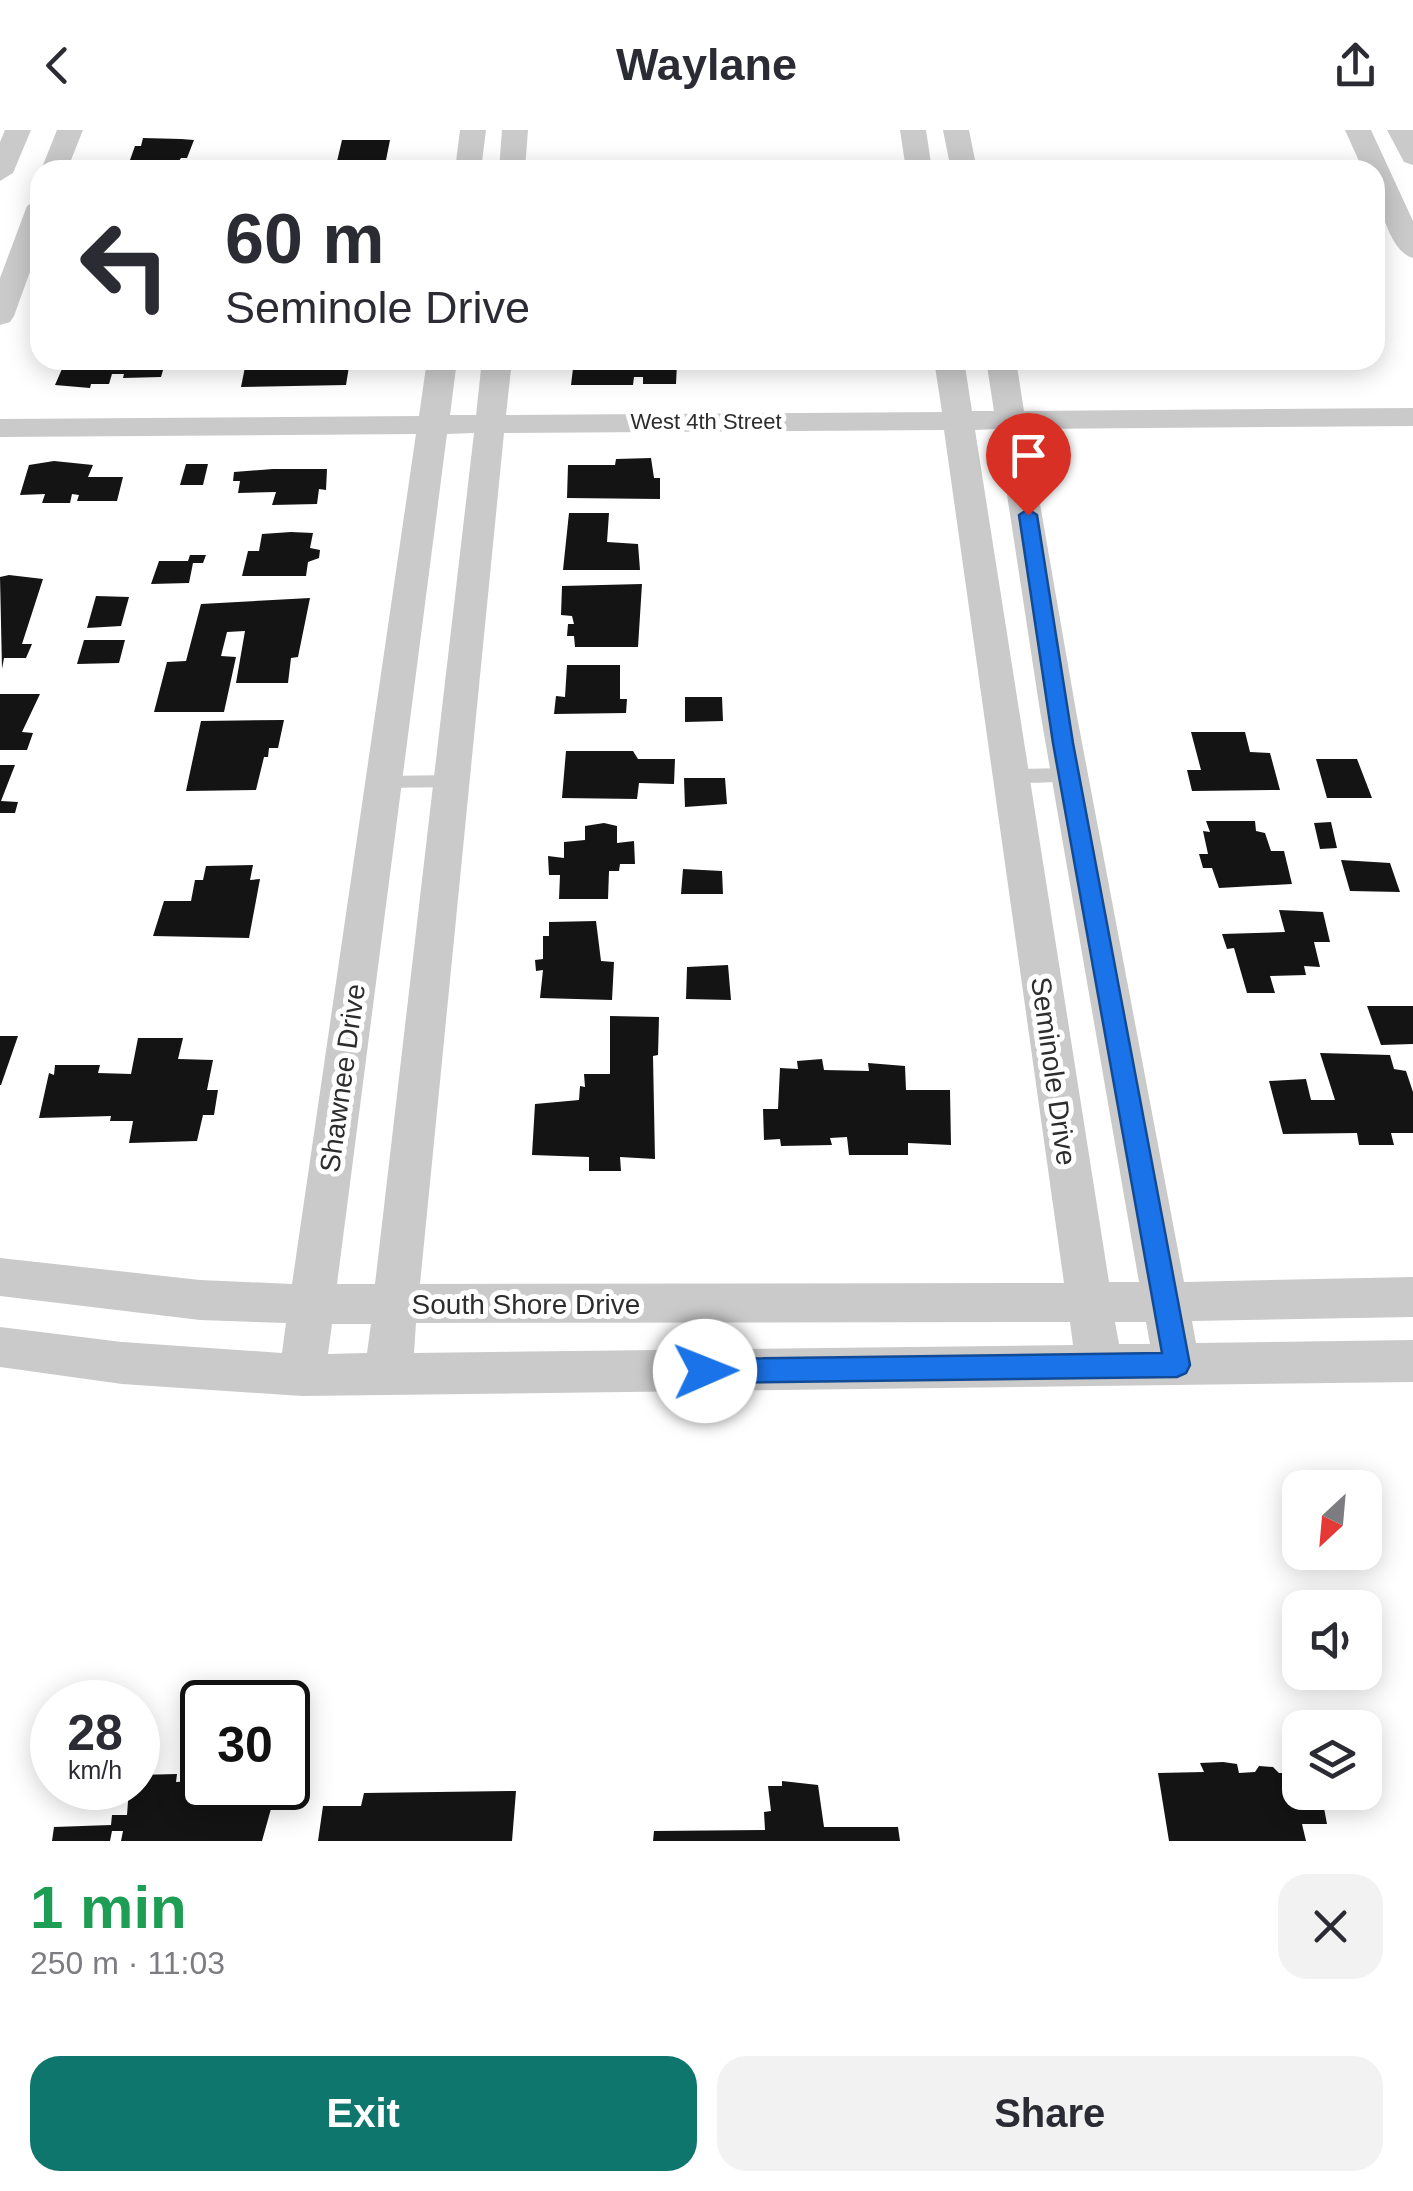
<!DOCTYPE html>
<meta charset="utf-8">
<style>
:root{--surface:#fff;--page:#f2f2f3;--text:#2b2b33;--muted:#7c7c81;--accent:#0f766e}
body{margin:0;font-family:Arial,sans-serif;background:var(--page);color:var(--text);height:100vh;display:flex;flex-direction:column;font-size:38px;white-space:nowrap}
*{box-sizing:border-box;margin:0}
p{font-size:32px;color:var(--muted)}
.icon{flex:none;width:55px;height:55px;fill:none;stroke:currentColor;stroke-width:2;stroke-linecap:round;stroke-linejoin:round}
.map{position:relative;height:1711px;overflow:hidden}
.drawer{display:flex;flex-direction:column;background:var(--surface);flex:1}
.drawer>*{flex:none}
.hud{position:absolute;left:30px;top:30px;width:1355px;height:210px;border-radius:30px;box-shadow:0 5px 25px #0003;background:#fff;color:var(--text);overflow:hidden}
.needle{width:65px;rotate:206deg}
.controls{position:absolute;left:1282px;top:1340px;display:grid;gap:20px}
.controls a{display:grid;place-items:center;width:100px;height:100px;border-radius:20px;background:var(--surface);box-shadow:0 5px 25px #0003;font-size:50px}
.speed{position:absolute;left:30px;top:1550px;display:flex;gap:20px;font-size:50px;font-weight:700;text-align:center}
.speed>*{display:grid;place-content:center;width:130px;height:130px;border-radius:50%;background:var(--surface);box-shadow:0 5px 25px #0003;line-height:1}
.speed small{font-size:25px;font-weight:400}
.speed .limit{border:5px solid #111;border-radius:15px;background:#fff;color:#111}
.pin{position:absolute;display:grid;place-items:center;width:85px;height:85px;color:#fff;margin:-102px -42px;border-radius:50% 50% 50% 0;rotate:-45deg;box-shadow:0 0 10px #0007}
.pin .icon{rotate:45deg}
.me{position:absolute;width:110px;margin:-55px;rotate:89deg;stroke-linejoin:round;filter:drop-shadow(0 0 8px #0008)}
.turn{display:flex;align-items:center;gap:35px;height:210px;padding:0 30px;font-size:45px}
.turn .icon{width:130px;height:130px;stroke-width:2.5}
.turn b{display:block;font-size:70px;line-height:85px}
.round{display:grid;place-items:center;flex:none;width:105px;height:105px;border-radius:30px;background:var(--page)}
.overview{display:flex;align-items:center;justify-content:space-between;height:170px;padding:0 30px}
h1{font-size:60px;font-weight:600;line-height:75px;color:#1e9e55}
.action{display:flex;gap:20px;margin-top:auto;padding:20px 30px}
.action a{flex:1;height:115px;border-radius:30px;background:var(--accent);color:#fff;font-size:40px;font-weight:600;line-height:115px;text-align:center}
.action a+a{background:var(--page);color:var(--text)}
header{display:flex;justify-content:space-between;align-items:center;height:130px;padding:0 30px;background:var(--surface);font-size:45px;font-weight:600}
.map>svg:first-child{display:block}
.building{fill:#141414}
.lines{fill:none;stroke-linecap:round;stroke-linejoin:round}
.lane{fill:#cacaca;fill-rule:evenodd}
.street{fill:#cacaca;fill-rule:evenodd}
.route{fill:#1a73e8;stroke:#114b97;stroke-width:2.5}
.labels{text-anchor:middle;stroke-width:10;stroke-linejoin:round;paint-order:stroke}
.far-street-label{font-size:22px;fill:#2d2d2d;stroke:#fff}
.street-label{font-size:28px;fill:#2d2d2d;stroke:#fff}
</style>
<header><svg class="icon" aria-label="back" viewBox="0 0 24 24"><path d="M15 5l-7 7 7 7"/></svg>Waylane<svg class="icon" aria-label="share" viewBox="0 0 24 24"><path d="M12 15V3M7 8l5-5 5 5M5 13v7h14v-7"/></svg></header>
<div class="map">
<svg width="1413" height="1711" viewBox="0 0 1413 1711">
<rect width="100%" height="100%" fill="#fff"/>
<!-- building -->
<g class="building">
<polygon points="143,8 181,9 194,10 187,28 181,28 174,38 133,38 136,31 130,30 135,16 141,16"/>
<polygon points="342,10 390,10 384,40 335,40"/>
<polygon points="253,30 250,40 219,40 223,31"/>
<polygon points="93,230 166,230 161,247 123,248 124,244 112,244 109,254 91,254 90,258 55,255 65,232"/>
<polygon points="299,230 350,230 346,255 241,257 245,237 301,238"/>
<polygon points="574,230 667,230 667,233 677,233 676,254 643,254 643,247 634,247 633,255 571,255"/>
<polygon points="651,328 654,348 660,348 660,369 567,368 568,335 615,335 616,329"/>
<polygon points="54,331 93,335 88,347 123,347 117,371 77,371 79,365 72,364 70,373 42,373 45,364 20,365 29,335"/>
<polygon points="186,334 208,334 203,355 180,355"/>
<polygon points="273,339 327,339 326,360 319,359 317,374 272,375 276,362 238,363 240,351 233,351 234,342"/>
<polygon points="569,383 609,383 607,412 638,414 640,440 563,440"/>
<polygon points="291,402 313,403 310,418 320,420 319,428 308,432 306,446 242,446 248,421 259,421 262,404"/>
<polygon points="190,425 206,425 203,433 193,433 189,453 151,454 159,431 188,431"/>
<polygon points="9,445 43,449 22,514 32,514 26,528 4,528 2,539 0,447"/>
<polygon points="642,454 638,517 575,517 574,506 567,506 568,494 574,494 572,486 561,485 562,456"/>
<polygon points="96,466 129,467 121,496 87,498"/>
<polygon points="310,468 298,527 291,528 288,553 236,553 245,501 227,502 221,526 236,527 224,582 154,582 167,532 186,531 201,474"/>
<polygon points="84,510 125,510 119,533 77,534"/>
<polygon points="567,535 620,535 620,569 627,569 626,583 554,584 556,566 565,567"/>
<polygon points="0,564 40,564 22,602 33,603 27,620 0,620"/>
<polygon points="685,567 722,567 723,591 685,592"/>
<polygon points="284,590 278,618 269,618 268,627 264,627 256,660 186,661 201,591"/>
<polygon points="1191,602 1245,602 1250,622 1270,623 1280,660 1192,661 1187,640 1201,640"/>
<polygon points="566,621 633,621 638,629 675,629 674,654 639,653 637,669 562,668"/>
<polygon points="1316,629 1357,629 1372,668 1327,668"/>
<polygon points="0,635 15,635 1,671 18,672 15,683 0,683"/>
<polygon points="684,648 725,648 727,674 685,677"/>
<polygon points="1206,691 1255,691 1256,701 1265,703 1271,721 1284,721 1292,754 1219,758 1212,738 1203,738 1199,724 1208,724 1203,701 1210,702"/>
<polygon points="1331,692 1337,718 1320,719 1314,693"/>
<polygon points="604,693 617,696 617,713 634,711 635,734 620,734 619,741 609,741 608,769 559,769 560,745 549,745 548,726 564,728 564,712 585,710 585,696"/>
<polygon points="1341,730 1390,733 1400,762 1350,761"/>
<polygon points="253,735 250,750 260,749 249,808 153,806 164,771 191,771 195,750 203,750 206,736"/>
<polygon points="683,739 722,741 723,764 681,764"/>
<polygon points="1279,780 1323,782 1330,812 1314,812 1320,837 1304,836 1306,845 1270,846 1275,863 1247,863 1234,818 1227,819 1222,804 1285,802"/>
<polygon points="596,791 601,831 614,832 612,870 540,868 543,840 536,841 535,830 543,829 543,806 549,806 549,792"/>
<polygon points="728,835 731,870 686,869 687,837"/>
<polygon points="1367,876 1413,876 1413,914 1381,915"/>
<polygon points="610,886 659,887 658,925 653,926 655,1029 620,1027 621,1041 589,1041 589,1027 532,1025 535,974 579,970 580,956 585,957 584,944 610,944"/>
<polygon points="0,906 18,906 1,955 0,955"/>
<polygon points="138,908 183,908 178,929 213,930 207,960 218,960 214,985 203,985 197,1011 129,1013 133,991 110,991 111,986 39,988 49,943 54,945 55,935 100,935 98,943 131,944"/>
<polygon points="1320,923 1390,925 1394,939 1406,941 1413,962 1413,1003 1391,1003 1394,1015 1359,1015 1357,1003 1283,1004 1269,951 1306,949 1311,970 1335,970"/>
<polygon points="822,929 824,940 869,941 868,933 905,936 906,960 950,960 951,1015 908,1013 908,1025 849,1025 847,1007 830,1008 832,1015 781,1016 780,1009 764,1010 763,979 778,979 780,938 798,939 797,931"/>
<polygon points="1223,1632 1237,1634 1239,1643 1255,1642 1259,1636 1273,1637 1279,1643 1300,1643 1300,1662 1321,1662 1327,1694 1302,1694 1306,1711 1169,1711 1158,1643 1204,1642 1200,1633"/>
<polygon points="177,1644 176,1652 202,1651 202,1658 238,1658 236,1667 274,1668 262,1711 121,1711 123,1701 112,1701 110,1711 52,1711 54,1697 111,1695 112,1685 127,1685 129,1658 138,1658 138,1645"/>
<polygon points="782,1651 818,1655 824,1697 898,1697 900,1711 653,1711 654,1701 765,1700 764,1682 771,1681 768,1656 782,1656"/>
<polygon points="516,1661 512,1711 318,1711 323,1676 361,1676 364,1663"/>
</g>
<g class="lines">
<!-- lane -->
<g class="lane">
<path d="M1069,638L1078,644C1066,655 1013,656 1001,645L1010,639Z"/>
<polygon points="453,645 462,651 453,657 384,658 375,652 384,646"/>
</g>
<!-- street -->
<g class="street">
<polygon points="5,0 31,0 13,43 0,51 0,12"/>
<polygon points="57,0 83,0 67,40 41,40"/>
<polygon points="460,0 486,0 481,40 455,40"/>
<polygon points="502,0 528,0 525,40 499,40"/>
<polygon points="900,0 926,0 932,40 906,40"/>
<polygon points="943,0 969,0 977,40 951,40"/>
<path d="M1345,0H1371L1413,91V128C1388,122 1375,63 1375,40H1363Z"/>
<polygon points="1387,0 1413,0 1413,35 1404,32"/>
<polygon points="40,68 40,114 14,186 10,192 0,195 0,148 27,76"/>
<path d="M427,230H457L450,285H476L482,230H512L506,285L942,282L934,230H964L972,281H994L986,230H1016L1024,281L1413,278V296L1027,299L1076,581L1184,1152L1413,1147V1187L1192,1191L1196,1213L1413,1210V1252L302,1266L122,1254L0,1237V1197L122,1212L282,1223L286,1193L200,1190L0,1166V1128L200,1150L292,1154L416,304L0,307V289L419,286ZM997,299L1040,581L1139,1152H1109L975,300ZM944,300L1064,1153L420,1154L504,303ZM474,303L375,1154H337L447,304ZM1070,1192L1073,1215L414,1223L416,1193ZM1115,1192H1146L1150,1214H1119ZM332,1194H371L367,1223L328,1224Z"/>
</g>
</g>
<!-- route -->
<polygon class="route" points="1028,379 1037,385 1073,613 1190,1235 1186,1243 1177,1247 705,1253 696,1249 692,1241 696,1233 705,1229 1162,1223 1053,613 1019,385"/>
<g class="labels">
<!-- far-street labels -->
<g class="far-street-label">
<text x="706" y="299">West 4th Street</text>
</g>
<!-- street labels -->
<g class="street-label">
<text transform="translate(1054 941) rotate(82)" y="10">Seminole Drive</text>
<text transform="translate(342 948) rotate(-82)" y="10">Shawnee Drive</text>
<text x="526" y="1184">South Shore Drive</text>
</g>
</g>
</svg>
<div class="controls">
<a><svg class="needle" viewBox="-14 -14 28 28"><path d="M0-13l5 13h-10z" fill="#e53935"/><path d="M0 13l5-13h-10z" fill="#7c7c81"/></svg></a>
<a><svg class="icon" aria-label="sound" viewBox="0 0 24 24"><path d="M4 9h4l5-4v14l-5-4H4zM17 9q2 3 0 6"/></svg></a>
<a><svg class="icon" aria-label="layers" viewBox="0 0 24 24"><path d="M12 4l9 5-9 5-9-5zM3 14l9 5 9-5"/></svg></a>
</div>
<div class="speed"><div>28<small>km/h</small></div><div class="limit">30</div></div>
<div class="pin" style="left:1028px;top:385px;background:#d93025"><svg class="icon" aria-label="arrive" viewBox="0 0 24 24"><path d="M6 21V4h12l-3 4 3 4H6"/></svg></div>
<svg class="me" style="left:705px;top:1241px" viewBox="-20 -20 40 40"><circle r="19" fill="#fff"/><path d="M0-13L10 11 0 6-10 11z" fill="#1a73e8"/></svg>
<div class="hud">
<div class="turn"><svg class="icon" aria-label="left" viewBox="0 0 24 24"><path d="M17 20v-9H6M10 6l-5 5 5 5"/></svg><div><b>60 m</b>Seminole Drive</div></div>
</div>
</div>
<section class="drawer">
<div class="overview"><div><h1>1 min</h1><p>250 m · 11:03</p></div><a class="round"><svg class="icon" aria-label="close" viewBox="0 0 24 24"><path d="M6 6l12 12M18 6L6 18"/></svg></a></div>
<div class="action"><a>Exit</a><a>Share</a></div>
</section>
